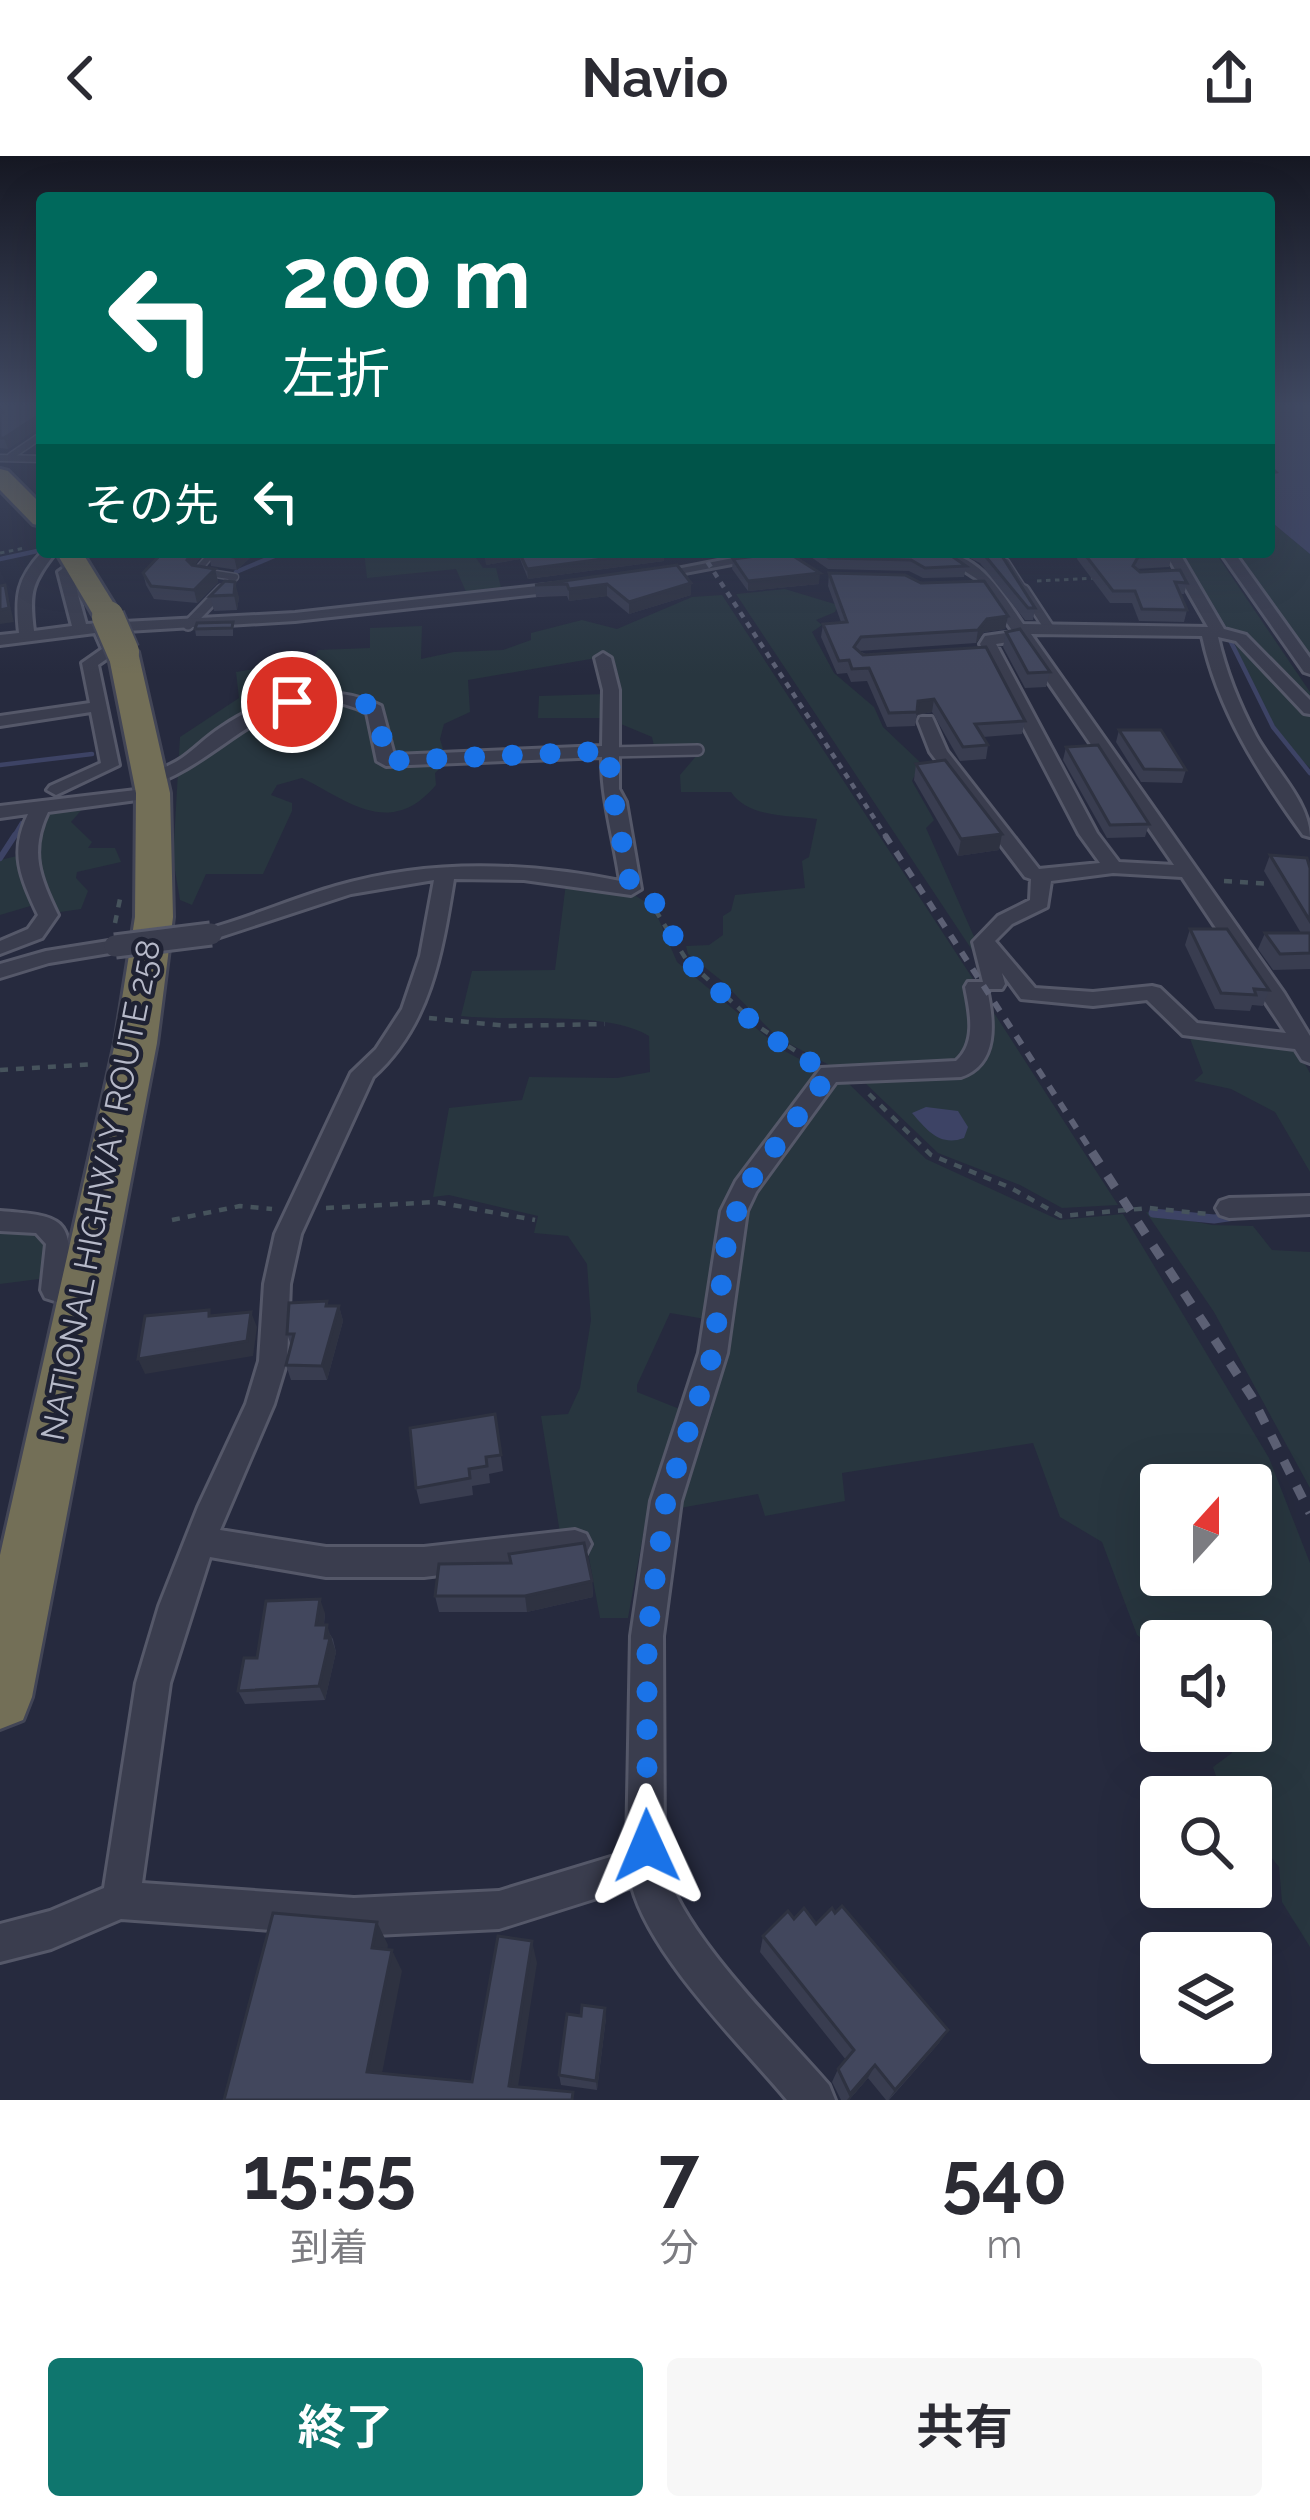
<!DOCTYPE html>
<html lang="ja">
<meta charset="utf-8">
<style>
:root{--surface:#fff;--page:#f7f7f7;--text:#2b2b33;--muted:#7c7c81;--accent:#0f766e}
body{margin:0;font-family:Raleway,"Noto Sans JP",sans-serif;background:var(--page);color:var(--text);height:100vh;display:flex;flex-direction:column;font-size:45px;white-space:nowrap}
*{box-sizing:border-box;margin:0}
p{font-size:39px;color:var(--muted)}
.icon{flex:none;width:66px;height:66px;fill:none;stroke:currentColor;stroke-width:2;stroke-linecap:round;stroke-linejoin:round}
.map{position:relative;height:1944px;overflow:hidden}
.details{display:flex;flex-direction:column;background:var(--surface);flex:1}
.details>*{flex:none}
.top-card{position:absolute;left:36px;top:36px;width:1239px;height:366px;border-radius:12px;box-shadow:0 12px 48px #0002;background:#00695c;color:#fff;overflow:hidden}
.needle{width:78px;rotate:21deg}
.controls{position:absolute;left:1140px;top:1308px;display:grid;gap:24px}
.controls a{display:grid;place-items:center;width:132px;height:132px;border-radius:12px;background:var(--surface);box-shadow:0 12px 48px #0002;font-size:60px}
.pin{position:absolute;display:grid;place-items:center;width:102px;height:102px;color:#fff;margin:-51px;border:6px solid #fff;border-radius:50%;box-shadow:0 3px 12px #0007}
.me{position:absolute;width:132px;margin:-66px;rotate:359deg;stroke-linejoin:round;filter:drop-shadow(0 0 9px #0008)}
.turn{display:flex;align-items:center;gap:42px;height:252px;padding:0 48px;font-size:54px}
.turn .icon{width:156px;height:156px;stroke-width:2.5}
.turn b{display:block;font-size:84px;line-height:102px}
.then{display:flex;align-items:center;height:114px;padding:0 48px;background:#0003;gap:24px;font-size:45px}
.eta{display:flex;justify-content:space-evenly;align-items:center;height:204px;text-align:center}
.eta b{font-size:72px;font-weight:700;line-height:84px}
.button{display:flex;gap:24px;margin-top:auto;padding:24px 48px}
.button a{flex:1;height:138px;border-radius:12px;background:var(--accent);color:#fff;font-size:48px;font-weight:700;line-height:138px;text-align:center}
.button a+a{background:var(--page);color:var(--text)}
header{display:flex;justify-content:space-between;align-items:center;height:156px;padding:0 48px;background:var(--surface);font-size:54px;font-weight:700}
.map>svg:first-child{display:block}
.green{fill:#28363f;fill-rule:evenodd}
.water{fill:#3d4365}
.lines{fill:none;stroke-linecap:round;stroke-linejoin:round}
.stream-far2{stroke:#3d4365;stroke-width:4.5}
.stream-far1{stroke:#3d4365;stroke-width:6}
.stream{stroke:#3d4365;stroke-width:9}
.lane-far1-casing{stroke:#555869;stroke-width:9}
.lane-casing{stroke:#555869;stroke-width:14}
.street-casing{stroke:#555869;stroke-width:6}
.highway-casing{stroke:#424556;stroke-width:6}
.path-far1{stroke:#46535c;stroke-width:3;stroke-dasharray:4.5 4.5;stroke-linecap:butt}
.path{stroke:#46535c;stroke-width:4.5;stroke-dasharray:8 8;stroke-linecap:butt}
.lane-far1{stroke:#3a3d4e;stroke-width:6}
.lane{stroke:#3a3d4e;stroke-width:9}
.street{fill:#3a3d4e;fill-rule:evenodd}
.highway{fill:#736f57;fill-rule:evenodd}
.rail-far2{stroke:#5c6074;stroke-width:4.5;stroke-dasharray:6 6;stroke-linecap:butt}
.rail-far1{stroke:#5c6074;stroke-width:6;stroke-dasharray:10 10;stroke-linecap:butt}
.rail{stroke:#5c6074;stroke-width:9;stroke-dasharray:14 14;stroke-linecap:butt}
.street-bridge-casing{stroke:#555869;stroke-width:27;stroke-linecap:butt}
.highway-bridge-casing{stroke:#424556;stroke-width:36;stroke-linecap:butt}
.street-bridge{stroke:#3a3d4e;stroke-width:21}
.highway-bridge{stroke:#736f57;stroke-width:32}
.wall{fill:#393d50}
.shaded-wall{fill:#2e3241}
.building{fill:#42475d;stroke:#2e3241;stroke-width:3}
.route{stroke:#1a73e8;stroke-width:21;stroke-dasharray:0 37.8}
.labels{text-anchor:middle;stroke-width:9;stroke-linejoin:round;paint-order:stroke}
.street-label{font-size:33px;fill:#b6b9c9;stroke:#1f2233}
</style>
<header><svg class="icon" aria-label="back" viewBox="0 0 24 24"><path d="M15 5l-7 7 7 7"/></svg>Navio<svg class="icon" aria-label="share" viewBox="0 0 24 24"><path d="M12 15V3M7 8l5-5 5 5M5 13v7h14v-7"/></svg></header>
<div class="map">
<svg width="1310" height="1944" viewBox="0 0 1310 1944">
<rect width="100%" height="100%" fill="#262a3e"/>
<!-- green -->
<g class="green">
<polygon points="1269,364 1310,398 1310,502 1234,396 1269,396"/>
<polygon points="364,396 472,396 483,412 496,412 502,435 467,438 456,413 367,422"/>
<polygon points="1179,396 1215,396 1310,536 1310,548 1228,475"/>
<polygon points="785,433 838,449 835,456 816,464 822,469 812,476 834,517 874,551 883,571 921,607 912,625 934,664 926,672 983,801 978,803 736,438"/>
<path d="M722,439L973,823V898L958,908L829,909L777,881L722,825L688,798L686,790L709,789L723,779V760L731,755L735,739L805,732L802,705L809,701L817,663C789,659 748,662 731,636H681L680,619L703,592L654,590L652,581L616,566L617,532L608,500L468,524L470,556L444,568L440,583L447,606L435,617L436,629C390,683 349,645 302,622L277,629L271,639L292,647V655L263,718H206L192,749L180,744L173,703L180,581L239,542L236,516L312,504L318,494L370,492V472L422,470L421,503L454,496L503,494L531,484V477L582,464L617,473L692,441Z"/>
<path d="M1232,481L1310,558V612C1272,577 1250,528 1232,481Z"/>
<polygon points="606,538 605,562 538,562 539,540"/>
<polygon points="85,650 71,666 92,686 88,692 115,692 121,706 77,716 76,722 88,735 81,753 53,757 30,686 47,655"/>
<polygon points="17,700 37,748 0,759 0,704"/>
<path d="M566,727L631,737L644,745L659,764L677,806L781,893L816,912L818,919L722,1057L705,1163L670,1157L637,1229V1236L682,1254V1263L650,1340L628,1462H600L584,1375L560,1377L541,1260L568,1258L580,1232L591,1164L587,1108L568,1080L534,1077L538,1060L449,1039L433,1041L449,952L522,944L529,921L617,922L650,916L649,880C607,854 514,866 461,860L472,815L555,814Z"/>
<polygon points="987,846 1118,1049 1062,1052 1020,1029 938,997 862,924 978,912 984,903"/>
<polygon points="1189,880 1295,890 1310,917 1310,1016 1275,956 1231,933 1194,925 1203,917"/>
<path d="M832,925L847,926L926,1003L1059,1064L1123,1058L1269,1302L1310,1407V1791L1282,1746L1279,1711L1251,1676V1641H1223L1213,1611L1232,1597L1226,1575H1251V1485H1161V1496L1137,1479L1102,1386L1060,1361L1033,1287L842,1317L845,1345L765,1360L758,1338L680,1352C698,1299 718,1247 727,1192C734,1151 730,1103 742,1064C758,1012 810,974 832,925ZM1161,1329H1251V1419H1161Z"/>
<polygon points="1146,1056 1212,1069 1253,1070 1272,1094 1310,1096 1310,1332 1214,1156"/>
<polygon points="0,1069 35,1073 47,1087 39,1123 0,1128"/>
</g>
<!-- water -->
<g class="water">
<polygon points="1269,247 1310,247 1310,398 1269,364 1269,319 1279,317 1269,307"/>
<path d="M926,951L958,955L968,971L964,982C940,991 927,974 912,957Z"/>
</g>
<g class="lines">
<!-- stream-far2 -->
<g class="stream-far2">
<polyline points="1178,396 1224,472"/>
<polyline points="0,403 42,394"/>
<polyline points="236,416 284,396"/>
<polyline points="1229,482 1273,571 1310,617"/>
<polyline points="0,609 92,598"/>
<polyline points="13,682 22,667"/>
</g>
<!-- stream-far1 -->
<polyline class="stream-far1" points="0,702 15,679"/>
<!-- stream -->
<polyline class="stream" points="1153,1057 1214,1063 1235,1060"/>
<defs>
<g id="lane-far1">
<polyline points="11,300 42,279"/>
<polyline points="0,302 42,303"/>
<polyline points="213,396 197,415 235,421 219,437"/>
<polyline points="1006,406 1026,437"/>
</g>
<g id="lane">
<polyline points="1024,434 1049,472"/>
<polyline points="188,469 222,434"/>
<polyline points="609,596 698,594"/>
</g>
<g id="street">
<path d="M42,396H56C32,427 29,435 34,475L72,470L58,416L76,403L83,407L72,417L86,468L295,457L565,427L572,431L565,435L295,465L110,476L118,495L98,509L119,609L56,639L47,634L50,630L101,607L91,556L0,570V560L90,547L82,507L102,493L95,477L0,489V479L19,477C15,439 17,423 42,396Z"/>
<polygon points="764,396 796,396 653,423 646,419"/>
<path d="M935,396C979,396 1001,436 1023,468L1208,471L1165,396H1179L1224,473L1246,479L1310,544V558L1304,557L1236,485L1218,481C1226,516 1239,548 1256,580C1273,611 1310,646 1310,681L1303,679C1259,618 1218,555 1202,480L1031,478L1284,837L1310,880V907L1302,904L1295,893L1183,879L1147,844L1093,850L1021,843L1002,817L1005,828L1002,833H987C994,865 999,908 961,921L836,926L756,1036L747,1055L727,1197L681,1345L663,1480L664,1709C684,1780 779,1871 829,1929L835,1944H787C740,1888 651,1801 632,1731L499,1773L354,1780L121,1763L51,1793L0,1806V1768L50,1755L104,1732L136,1527L159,1450L198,1351L246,1248L259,1205L264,1128L275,1078L351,917L376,893L402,853L420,800L434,724L351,738L211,784L201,778L204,774C249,762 291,743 336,730C428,703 526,706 620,725C614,683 601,641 602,601L386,610L377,605L367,557C281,512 223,608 150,629L141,624C153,615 169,611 182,602C195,593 206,581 220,572C266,540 329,524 381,550L394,599L602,590L603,534L595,502L603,497L611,502L619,534V633L626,646L641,733L631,739L524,724L454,723C442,797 431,869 373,921L301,1078L290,1128L287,1205L274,1248L220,1374L326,1391H424L575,1374L586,1378L591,1388L586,1398L575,1402L424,1421H326L210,1401L170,1527L142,1727L354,1742L499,1735L627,1696L631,1480L651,1345L699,1197L721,1055L736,1025L821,912L956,905C977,887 970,856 965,831L968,826H983L973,786L998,760L1030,744L1031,723L1025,721L930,596L918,565L920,561H932L947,595L1039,713L1100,707L1079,678L980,488L985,480L1013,476L977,423ZM1019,484L1174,709L1119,706L1097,677L996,488ZM1113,717L1182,721L1286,877L1197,867L1160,832L1152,830L1093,836L1035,832L995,785L1012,768L1047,751L1051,725Z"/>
<polygon points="1220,396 1234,396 1310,502 1310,518 1304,516"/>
<path d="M153,632L162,637L159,641L48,656C29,696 40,721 58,759L42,782L0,798V785L28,773L38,759C21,722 9,697 28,658L0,662V650Z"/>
<polygon points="115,784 125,790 122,795 49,807 0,822 0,808 46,795"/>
<polygon points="1310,1040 1310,1058 1229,1062 1220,1059 1216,1052 1220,1045 1229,1042"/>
<path d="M0,1055C63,1060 74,1061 68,1128L90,1134L94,1142L90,1150L80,1153L45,1142L41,1134L46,1088L36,1077L0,1075Z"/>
</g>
<g id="highway">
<polygon points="0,313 8,315 42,349 42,370 33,368 0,334"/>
<polygon points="56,396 82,396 122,461 118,467 98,467"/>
<polygon points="123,487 138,496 170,637 173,761 157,887 32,1541 23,1564 0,1573 0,1399 115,887 135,761 136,637 108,496"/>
</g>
</defs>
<!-- lane-far1 casing -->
<use href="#lane-far1" class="lane-far1-casing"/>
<!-- lane casing -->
<use href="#lane" class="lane-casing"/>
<!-- street casing -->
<use href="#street" class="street-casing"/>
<!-- highway casing -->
<use href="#highway" class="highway-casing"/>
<!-- path-far1 -->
<g class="path-far1">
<polyline points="0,397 25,392"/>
<polyline points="1037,425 1098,422"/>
</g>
<!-- path -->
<g class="path">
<polyline points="1224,725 1272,728"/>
<polyline points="647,741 686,803 759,871 808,903"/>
<polyline points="115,767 120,743"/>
<polyline points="429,862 507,870 605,868"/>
<polyline points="0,914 95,908"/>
<polyline points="869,938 931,999 1009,1031 1061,1060 1149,1052 1207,1058"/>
<polyline points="326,1052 436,1046 535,1064"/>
<polyline points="172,1064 240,1050 272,1053"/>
</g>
<!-- lane-far1 -->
<use href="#lane-far1" class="lane-far1"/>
<!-- lane -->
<use href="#lane" class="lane"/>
<!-- street -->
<use href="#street" class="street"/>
<!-- highway -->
<use href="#highway" class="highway"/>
<!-- rail-far2 -->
<polyline class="rail-far2" points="701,396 887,682"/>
<!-- rail-far1 -->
<polyline class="rail-far1" points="885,679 1094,999"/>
<!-- rail -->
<polyline class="rail" points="1092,996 1252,1241 1310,1357"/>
<defs>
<polyline id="street-bridge" points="115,790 211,778"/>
<polyline id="highway-bridge" points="108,461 123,496"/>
</defs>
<!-- street-bridge casing -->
<use href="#street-bridge" class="street-bridge-casing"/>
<!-- highway-bridge casing -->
<use href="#highway-bridge" class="highway-bridge-casing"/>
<!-- street-bridge -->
<use href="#street-bridge" class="street-bridge"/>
<!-- highway-bridge -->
<use href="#highway-bridge" class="highway-bridge"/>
</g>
<!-- wall -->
<g class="wall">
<polygon points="0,247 42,247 42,273 39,272 8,293 0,292"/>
<polygon points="163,396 204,396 194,410 215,413 218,426 197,447 154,443 146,429 143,417"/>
<polygon points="209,396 256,396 237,414 211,410"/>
<polygon points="485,396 613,396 617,401 664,396 664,405 528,423 520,403 486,409"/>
<polygon points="804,396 946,396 966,410 964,421 923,422 909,415 828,413"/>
<polygon points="957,396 998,396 1035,452 1033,464 1025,464 980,407"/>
<polygon points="1079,396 1169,396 1172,400 1169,411 1136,413 1140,416 1187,427 1184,438 1180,438 1187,454 1184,466 1139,465 1132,447 1110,447 1077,403"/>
<polygon points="733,403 819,428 748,435 732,413"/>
<polygon points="829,417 921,427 1008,460 1005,473 984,476 976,487 859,495 1025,565 1022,578 983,581 988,589 986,603 960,605 932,556 917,559 915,570 887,571 867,525 851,526 847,517 837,518 821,481 823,468 841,466 828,430"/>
<polygon points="225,425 239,441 237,454 214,455 210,440"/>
<polygon points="691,427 691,439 629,458 607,440 569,445 567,440 536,441 535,429"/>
<polygon points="233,466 233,480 196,480 195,473"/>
<polygon points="1006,476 1050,516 1046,531 1025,532 1003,491"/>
<polygon points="1119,574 1186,614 1182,627 1141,626 1116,586"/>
<polygon points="1066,591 1149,668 1145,681 1107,682 1063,604"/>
<polygon points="916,608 999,694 958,700 914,624"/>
<polygon points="1270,699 1310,712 1310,813 1273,814 1258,793 1265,777 1301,777 1264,715"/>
<polygon points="1190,773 1269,834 1263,850 1252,849 1250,855 1215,853 1185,789"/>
<polygon points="327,1145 328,1150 339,1150 343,1165 327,1224 291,1224 286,1209 291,1189 287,1178"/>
<polygon points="495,1258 503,1315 489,1318 490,1327 472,1330 473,1339 420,1348 416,1332"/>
<polygon points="592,1425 593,1441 527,1456 439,1456 435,1440"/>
<polygon points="325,1457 324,1469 333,1483 336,1496 325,1544 245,1548 238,1535 257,1502"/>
<polygon points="794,1763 816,1768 948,1874 939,1887 889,1944 886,1944 868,1922 849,1944 841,1944 832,1926 838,1913 846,1904 760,1796 763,1780"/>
<polygon points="606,1862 597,1934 561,1929 559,1919"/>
</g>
<!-- shaded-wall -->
<g class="shaded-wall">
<polygon points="36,261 39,272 8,293 4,282"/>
<polygon points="192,396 204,396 190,416 187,404"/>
<polygon points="239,396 256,396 237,414 234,401"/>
<polygon points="485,396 530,396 519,396 520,403 486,409"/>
<polygon points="656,396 664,396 664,405 528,423 527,413"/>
<polygon points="215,413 218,426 197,447 194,434"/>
<polygon points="820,417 819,428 748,435 748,425"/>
<polygon points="235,426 239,441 237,454 234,439"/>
<polygon points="691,427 691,439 629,458 629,446"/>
<polygon points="607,428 607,440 569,445 569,433"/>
<polygon points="5,429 14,466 0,468 0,454"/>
<polygon points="1008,460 1005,473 984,476 976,487 978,474 987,463"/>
<polygon points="934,543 932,556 916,559 918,545"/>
<polygon points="1002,678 999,694 958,700 961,683"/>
<polygon points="339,1150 343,1165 327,1224 322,1210"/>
<polygon points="251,1156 257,1171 253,1200 145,1218 138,1203"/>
<polygon points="592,1425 593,1441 527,1456 525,1440"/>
<polygon points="320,1443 325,1457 322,1483 316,1469"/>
<polygon points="327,1469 336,1496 325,1544 319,1530"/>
<polygon points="377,1766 388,1789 384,1813 372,1792"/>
<polygon points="532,1785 537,1807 516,1944 509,1930"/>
<polygon points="392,1794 402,1815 379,1933 367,1916"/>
<polygon points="605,1852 606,1862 597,1934 596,1925"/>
<polygon points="948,1874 939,1887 888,1944 895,1934"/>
<polygon points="875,1909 868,1922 849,1944 847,1944"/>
</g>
<!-- building -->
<g class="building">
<polygon points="0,247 42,247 42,262 36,261 4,282 0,282 0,257 3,256 0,253"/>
<polygon points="163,396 192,396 187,404 192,409 215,413 194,434 151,430 143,417"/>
<polygon points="209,396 239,396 234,401"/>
<polygon points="519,396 613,396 617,401 656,396 527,413"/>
<polygon points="787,396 820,417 748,425 733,403"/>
<polygon points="820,396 946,396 966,410 925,412 911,404 829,402"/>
<polygon points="982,396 998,396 1002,400 1035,452 1028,452"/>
<polygon points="1083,396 1169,396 1172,400 1138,401 1133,410 1140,416 1180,414 1187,427 1175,426 1187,454 1142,453 1135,435 1113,435"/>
<polygon points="677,409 691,427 629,446 607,428 569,433 567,428 535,429"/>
<polygon points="829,417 905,419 921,427 984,425 1008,460 987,463 978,474 861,481 854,491 863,499 986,491 1025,565 975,568 988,589 963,591 934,543 918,545 917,556 889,557 869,512 852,513 849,504 839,505 823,468 847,466"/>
<polygon points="225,425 235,426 234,439 210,440"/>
<polygon points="5,429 9,452 0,454 0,430"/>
<polygon points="233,466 232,472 195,473 197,467"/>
<polygon points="1020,473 1050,516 1028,517 1006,476"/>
<polygon points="1119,574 1161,574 1186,614 1144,613"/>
<polygon points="1098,589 1149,668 1110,669 1066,591"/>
<polygon points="945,604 1002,678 961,683 916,608"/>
<polygon points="1270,699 1307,702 1310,712 1310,765"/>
<polygon points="1190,773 1227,773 1269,834 1254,833 1256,839 1221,837"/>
<polygon points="1265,777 1310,777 1310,797 1280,798"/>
<polygon points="327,1145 326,1150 339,1150 322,1210 286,1209 294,1178 287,1178 289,1147"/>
<polygon points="209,1154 209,1160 251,1156 247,1185 138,1203 145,1160"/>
<polygon points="495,1258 501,1299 486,1301 487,1310 469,1313 470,1322 416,1332 410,1272"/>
<polygon points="584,1387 592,1425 525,1440 435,1440 439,1408 511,1407 509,1398"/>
<polygon points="320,1443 316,1469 327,1469 325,1482 330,1482 319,1530 238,1535 244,1502 257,1502 266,1445"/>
<polygon points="842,1750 948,1874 895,1934 875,1909 850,1938 838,1913 854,1894 763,1780 788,1755 794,1763 804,1752 816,1768 832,1752 835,1757"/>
<polygon points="273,1757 377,1766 372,1792 392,1794 367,1916 472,1926 498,1780 532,1785 509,1930 573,1936 572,1944 224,1944"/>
<polygon points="582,1849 605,1852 596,1925 559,1919 567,1858 581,1860"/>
</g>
<!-- sky -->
<linearGradient id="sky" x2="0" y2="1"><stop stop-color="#151722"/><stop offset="0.48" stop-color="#414a63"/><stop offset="1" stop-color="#414a63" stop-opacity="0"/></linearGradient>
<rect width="1310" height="519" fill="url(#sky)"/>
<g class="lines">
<!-- route -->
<path class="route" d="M292,546L311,541L364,546L379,563L386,605L609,595C610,641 623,687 631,733L652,744L664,758L681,799L741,856L772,882L829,918L745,1032L727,1083L713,1197L666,1345L647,1480V1690"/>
</g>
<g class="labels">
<!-- street labels -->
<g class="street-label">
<text transform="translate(100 1034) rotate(-79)" y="12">NATIONAL HIGHWAY ROUTE 258</text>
</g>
</g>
</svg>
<div class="controls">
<a><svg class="needle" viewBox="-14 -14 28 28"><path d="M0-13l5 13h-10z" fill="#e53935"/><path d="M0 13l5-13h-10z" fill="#7c7c81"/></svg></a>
<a><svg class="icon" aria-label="sound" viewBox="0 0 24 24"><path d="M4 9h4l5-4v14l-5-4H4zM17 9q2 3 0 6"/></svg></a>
<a><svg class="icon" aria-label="search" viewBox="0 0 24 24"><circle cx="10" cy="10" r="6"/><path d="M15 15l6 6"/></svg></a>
<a><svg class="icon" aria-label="layers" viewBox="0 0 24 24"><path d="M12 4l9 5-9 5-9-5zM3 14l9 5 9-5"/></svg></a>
</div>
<div class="pin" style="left:292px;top:546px;background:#d93025"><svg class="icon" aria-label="arrive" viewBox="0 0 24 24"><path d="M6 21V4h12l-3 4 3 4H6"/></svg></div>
<svg class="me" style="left:647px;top:1690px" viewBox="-20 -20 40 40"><path d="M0-17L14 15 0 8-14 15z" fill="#1a73e8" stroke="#fff" stroke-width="4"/></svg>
<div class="top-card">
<div class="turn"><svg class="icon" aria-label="left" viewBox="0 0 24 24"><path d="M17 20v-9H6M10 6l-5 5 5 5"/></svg><div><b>200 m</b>左折</div></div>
<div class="then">その先<svg class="icon" aria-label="left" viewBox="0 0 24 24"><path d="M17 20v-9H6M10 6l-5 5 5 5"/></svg></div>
</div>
</div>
<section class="details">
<div class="eta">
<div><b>15:55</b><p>到着</p></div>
<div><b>7</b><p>分</p></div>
<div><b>540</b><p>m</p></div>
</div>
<div class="button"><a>終了</a><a>共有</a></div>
</section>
